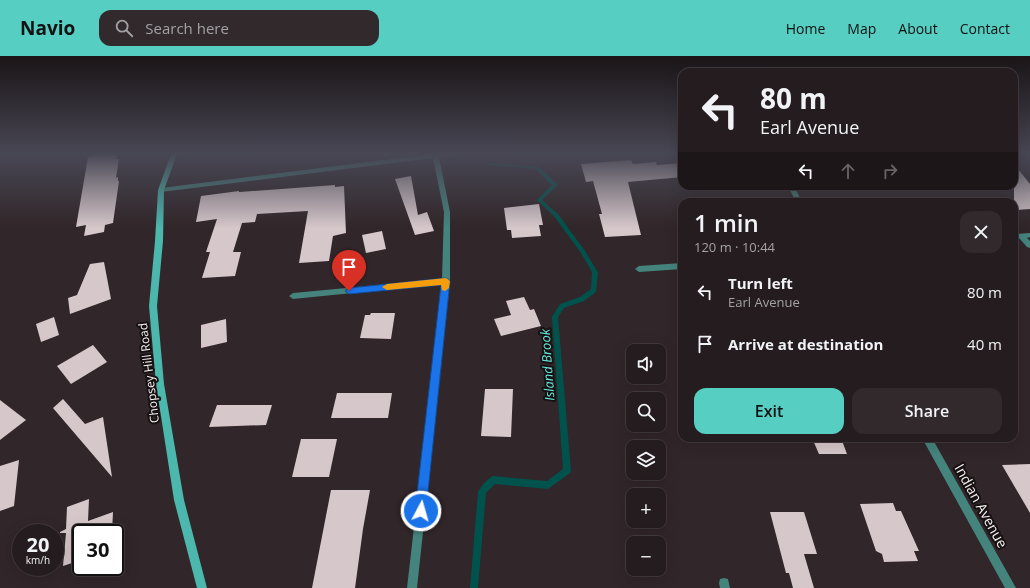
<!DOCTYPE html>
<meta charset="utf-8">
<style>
:root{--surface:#251c1f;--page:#31292c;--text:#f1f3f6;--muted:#a3a1a4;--line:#423a3d;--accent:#57cec2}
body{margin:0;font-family:"Open Sans",sans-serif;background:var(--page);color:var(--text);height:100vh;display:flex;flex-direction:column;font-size:15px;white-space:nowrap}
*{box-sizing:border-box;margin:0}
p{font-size:13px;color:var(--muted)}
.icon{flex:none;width:22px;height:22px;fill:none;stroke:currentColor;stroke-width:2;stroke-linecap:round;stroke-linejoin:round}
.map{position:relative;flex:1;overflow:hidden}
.panel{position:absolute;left:678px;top:142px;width:340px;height:244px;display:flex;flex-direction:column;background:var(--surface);border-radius:12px;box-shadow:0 4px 16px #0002,0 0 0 1px var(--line)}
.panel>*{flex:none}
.top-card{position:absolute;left:678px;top:12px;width:340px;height:122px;border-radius:12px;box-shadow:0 4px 16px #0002,0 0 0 1px var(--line);background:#251c1f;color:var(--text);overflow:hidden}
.buttons{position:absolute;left:626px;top:288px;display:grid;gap:8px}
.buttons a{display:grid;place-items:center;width:40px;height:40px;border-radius:8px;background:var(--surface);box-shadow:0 4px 16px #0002,0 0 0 1px var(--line);font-size:20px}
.speed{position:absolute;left:12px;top:468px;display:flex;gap:8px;font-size:20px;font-weight:700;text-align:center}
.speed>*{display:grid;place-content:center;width:52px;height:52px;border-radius:50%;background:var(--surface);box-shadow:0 4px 16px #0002,0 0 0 1px var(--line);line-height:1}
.speed small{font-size:10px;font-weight:400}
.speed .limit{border:2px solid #111;border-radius:6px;background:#fff;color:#111}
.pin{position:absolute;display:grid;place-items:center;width:34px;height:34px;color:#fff;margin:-41px -17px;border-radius:50% 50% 50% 0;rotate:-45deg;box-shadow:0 0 4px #0007}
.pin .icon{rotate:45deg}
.me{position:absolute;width:44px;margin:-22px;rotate:6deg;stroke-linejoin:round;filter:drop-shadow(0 0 3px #0008)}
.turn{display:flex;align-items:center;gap:14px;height:84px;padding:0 16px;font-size:18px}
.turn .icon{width:52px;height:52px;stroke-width:2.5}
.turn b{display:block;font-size:28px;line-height:34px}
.lanes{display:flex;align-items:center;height:38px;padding:0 16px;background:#0003;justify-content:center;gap:20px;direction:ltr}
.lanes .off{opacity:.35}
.round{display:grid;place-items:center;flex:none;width:42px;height:42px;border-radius:12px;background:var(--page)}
.head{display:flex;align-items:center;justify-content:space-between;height:68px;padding:0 16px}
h1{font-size:24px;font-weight:600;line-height:30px}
.primary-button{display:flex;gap:8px;margin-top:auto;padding:8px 16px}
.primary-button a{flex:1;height:46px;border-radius:12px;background:var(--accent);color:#111;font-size:16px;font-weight:600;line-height:46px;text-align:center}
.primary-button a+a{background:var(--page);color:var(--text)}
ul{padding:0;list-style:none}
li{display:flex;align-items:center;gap:12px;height:52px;padding:0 16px}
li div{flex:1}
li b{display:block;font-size:15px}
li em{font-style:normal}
header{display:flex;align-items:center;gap:24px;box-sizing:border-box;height:56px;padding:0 20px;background:var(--accent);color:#111}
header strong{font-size:19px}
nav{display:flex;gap:22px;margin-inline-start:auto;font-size:14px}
.search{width:280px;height:36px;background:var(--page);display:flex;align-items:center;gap:10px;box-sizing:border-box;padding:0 14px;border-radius:12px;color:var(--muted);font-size:15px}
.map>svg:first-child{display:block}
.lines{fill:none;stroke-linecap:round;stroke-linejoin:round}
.stream{fill:#00524c;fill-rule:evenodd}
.building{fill:#d6c7ca}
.street{fill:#45847d;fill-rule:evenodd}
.secondary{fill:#4bb7ad;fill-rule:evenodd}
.route{fill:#1a73e8;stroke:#114b97}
.slow{fill:#f59e0b}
.labels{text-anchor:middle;stroke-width:4;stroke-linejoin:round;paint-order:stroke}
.street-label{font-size:12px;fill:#faf2f3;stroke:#161112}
.water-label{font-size:13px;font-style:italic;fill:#66e9db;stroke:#161112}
.near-street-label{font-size:14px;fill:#faf2f3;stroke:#161112}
</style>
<header>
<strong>Navio</strong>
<div class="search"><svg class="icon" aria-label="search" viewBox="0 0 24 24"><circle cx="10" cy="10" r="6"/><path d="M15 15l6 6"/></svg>Search here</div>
<nav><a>Home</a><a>Map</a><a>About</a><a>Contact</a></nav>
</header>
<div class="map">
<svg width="1030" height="532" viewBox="0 0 1030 532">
<rect width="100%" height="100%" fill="#312629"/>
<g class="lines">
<!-- stream -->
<path class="stream" d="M488,107L539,111L557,128V130L542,144L558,158L585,195L597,215L598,216L596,236L584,245L564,252L558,261L571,415L570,417L548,433L495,428L486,437L478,532H470L478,436C481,430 487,423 493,420L547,425L563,413L552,261L560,248L580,241L591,233L592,216L581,197L554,160L537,144L552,129L536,113L490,109H488Z"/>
</g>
<!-- building -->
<g class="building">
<polygon points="100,98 117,98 116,103 119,103 116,122 118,121 118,125 119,125 113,167 105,169 104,176 84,180 86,169 76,171 88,101"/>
<polygon points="631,104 633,108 656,106 657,109 682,107 682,121 628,126 641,179 605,181 599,158 602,158 593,125 586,126 581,108"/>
<polygon points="1014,108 1030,128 1030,153 1014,154"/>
<polygon points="411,120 418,159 427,156 434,175 415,179 395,123"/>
<polygon points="335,129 335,131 344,130 346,177 333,180 329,205 299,207 308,155 257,158 255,166 242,167 233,196 241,196 235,220 202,222 210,196 206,196 217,163 196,166 201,140 239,135 239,136"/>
<polygon points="539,148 543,169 539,169 541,180 512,182 511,174 507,174 504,152"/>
<polygon points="382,175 386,193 366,197 362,179"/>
<polygon points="104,206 111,243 70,258 68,242 77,239 90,208"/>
<polygon points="524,241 530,254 534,253 541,270 501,280 494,263 511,259 506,245"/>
<polygon points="371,257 395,257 391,283 360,282 365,259 370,259"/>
<polygon points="54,261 59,279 41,286 36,268"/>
<polygon points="226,263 227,286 201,292 201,269"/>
<polygon points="93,289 107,306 71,328 57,310"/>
<polygon points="485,333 513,333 511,381 481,380"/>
<polygon points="337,337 392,337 388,362 331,362"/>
<polygon points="63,343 85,368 103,361 112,421 53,352"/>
<polygon points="0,344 26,364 0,384"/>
<polygon points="217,349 272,349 266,369 209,371"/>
<polygon points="812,382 841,382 847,398 819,398"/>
<polygon points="301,383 337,383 329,421 292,421"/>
<polygon points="19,404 14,450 0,455 0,410"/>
<polygon points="1030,408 1030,457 1002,409"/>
<polygon points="331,434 370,434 363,473 355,532 312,532"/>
<polygon points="89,443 88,465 113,456 112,477 81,477 81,504 63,510 66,477 60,477 60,476 66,473 67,451"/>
<polygon points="893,447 896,455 901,455 919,495 914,495 918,505 884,506 882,498 876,495 860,448"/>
<polygon points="770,456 804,456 817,498 804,498 814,532 793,532 789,517 786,517"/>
</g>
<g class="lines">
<!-- street -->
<g class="street">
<polygon points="432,98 454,98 451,100 439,101 450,156 450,225 417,532 407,532 442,228 293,243 289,240 293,237 442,223 444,156 433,102 161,136 158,134 161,132"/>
<polygon points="788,130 794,130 802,146 796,146"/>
<polygon points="1030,177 1030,181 1027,182 1030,185 1030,192 1027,191 1019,182 1014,182 1014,178"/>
<polygon points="682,207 682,213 639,216 635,213 639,210"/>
<polygon points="922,382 932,382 1016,532 1005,532"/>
<polygon points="724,522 728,523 730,532 720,532 719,527 720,523"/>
</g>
<!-- secondary -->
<polygon class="secondary" points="171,98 177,98 164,134 163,185 157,250 164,328 184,444 207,532 197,532 174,444 156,328 149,250 155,185 158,134"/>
</g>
<!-- sky -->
<linearGradient id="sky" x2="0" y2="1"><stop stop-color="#1b1517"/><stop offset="0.57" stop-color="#484754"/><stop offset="1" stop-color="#484754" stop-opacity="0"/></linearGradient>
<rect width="1030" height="172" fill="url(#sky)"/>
<!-- route -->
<polygon class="route" points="446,222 450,225 426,455 425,459 421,461 417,459 415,455 441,229 349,238 345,235 349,232"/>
<!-- slow -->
<polygon class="slow" points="446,222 450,225 449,232 445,235 442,234 441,229 387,234 382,231 387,228"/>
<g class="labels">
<!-- street labels -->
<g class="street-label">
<text transform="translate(149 317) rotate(-97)" y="4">Chopsey Hill Road</text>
</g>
<!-- water labels -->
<g class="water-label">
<text transform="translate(547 309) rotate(-94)" y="5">Island Brook</text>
</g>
<!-- near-street labels -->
<g class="near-street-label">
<text transform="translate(981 450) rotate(61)" y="5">Indian Avenue</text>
</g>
</g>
</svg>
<div class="buttons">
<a><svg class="icon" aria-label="sound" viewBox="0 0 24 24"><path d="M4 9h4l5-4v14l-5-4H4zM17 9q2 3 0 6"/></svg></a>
<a><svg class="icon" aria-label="search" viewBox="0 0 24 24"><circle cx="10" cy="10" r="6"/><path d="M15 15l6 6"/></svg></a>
<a><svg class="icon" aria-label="layers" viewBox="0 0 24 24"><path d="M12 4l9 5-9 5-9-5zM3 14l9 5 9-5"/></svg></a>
<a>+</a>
<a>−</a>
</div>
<div class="speed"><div>20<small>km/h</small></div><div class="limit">30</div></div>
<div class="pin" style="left:349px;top:235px;background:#d93025"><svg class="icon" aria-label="arrive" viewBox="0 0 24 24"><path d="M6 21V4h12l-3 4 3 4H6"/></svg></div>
<svg class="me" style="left:421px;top:455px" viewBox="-20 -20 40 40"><circle r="17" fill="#1a73e8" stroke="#fff" stroke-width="3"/><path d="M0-11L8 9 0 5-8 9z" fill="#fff"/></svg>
<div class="top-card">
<div class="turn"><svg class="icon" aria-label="left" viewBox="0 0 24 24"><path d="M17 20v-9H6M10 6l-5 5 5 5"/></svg><div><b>80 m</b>Earl Avenue</div></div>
<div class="lanes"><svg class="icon" aria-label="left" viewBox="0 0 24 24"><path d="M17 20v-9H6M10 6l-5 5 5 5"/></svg><svg class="icon off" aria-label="ahead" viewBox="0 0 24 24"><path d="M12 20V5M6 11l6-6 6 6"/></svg><svg class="icon off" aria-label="right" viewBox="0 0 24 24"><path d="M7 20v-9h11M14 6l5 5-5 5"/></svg></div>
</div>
<section class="panel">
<div class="head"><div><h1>1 min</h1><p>120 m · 10:44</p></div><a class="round"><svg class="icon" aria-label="close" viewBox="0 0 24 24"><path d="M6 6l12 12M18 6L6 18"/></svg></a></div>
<ul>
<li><svg class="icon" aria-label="left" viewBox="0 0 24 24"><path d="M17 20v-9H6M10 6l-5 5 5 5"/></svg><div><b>Turn left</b><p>Earl Avenue</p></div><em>80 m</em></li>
<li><svg class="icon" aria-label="arrive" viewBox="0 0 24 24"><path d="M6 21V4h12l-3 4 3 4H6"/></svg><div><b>Arrive at destination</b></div><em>40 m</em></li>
</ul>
<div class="primary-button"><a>Exit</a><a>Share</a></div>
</section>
</div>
